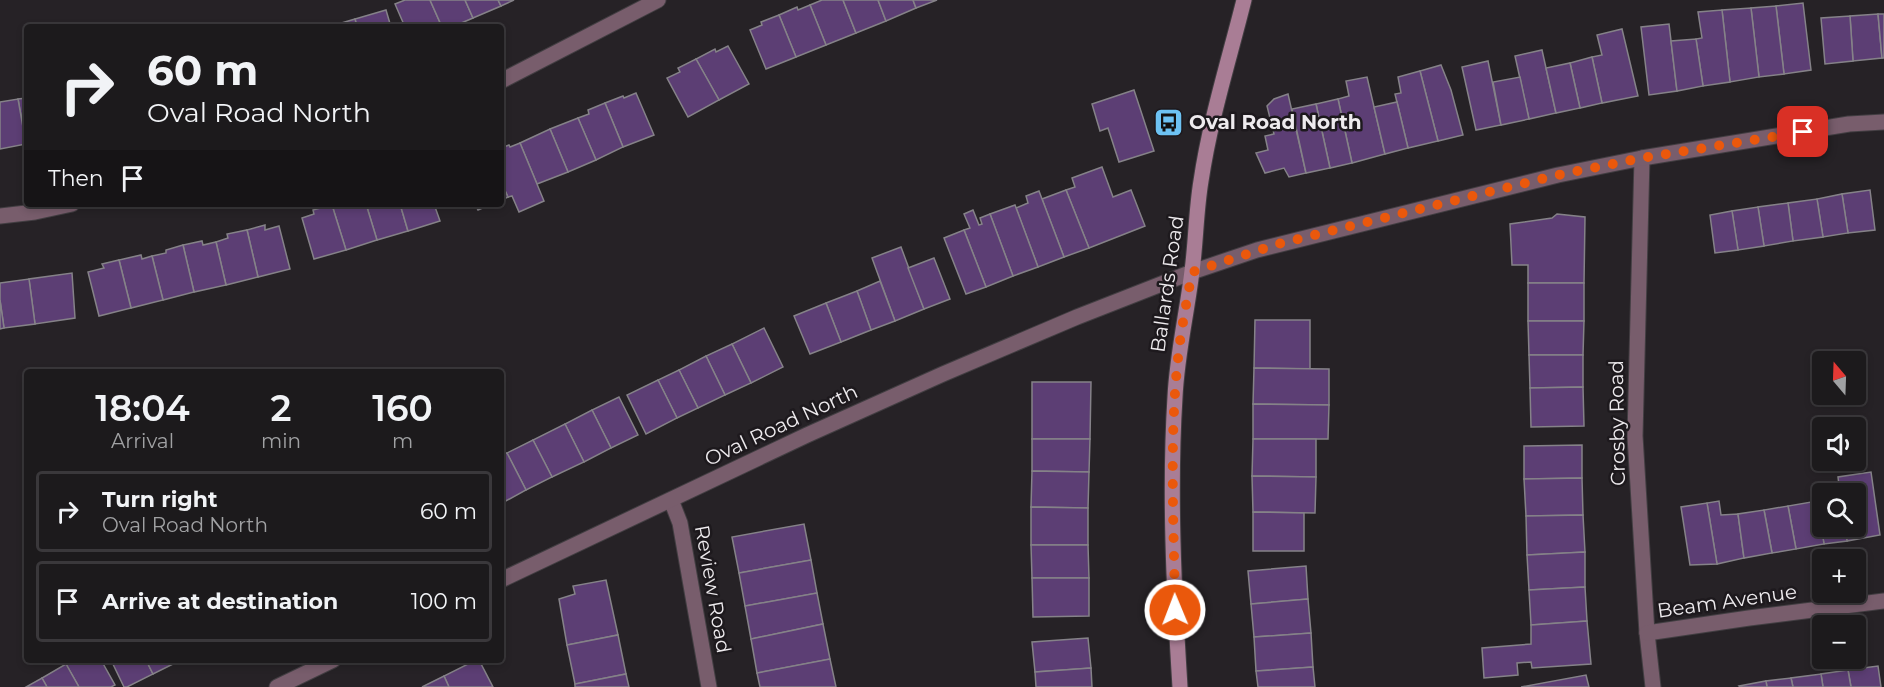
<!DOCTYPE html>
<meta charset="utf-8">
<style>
:root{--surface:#1c1a1c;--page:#292729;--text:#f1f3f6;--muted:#a0a1a3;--line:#3a383b}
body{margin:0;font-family:Montserrat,sans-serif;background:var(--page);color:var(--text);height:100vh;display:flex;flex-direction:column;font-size:22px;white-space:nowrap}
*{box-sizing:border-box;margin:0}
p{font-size:20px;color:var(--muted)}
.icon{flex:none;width:33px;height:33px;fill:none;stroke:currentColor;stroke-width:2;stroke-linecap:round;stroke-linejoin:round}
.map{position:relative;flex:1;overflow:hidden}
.side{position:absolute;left:24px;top:369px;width:480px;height:294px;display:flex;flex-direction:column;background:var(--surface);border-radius:6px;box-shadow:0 3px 9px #0003,0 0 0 2px var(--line)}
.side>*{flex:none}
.top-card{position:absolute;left:24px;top:24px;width:480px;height:183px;border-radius:6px;box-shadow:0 3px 9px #0003,0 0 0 2px var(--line);background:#1c1a1c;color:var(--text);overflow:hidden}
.needle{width:39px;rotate:341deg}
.fabs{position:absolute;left:1812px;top:351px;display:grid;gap:12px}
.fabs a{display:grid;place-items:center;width:54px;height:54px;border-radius:6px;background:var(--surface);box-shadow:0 3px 9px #0003,0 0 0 2px var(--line);font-size:30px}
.pin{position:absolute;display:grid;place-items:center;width:51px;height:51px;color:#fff;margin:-26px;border-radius:12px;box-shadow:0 3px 9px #0006}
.me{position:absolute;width:66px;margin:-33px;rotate:359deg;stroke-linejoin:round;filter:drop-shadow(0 0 4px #0008)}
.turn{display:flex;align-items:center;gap:21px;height:126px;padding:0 24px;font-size:27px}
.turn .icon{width:78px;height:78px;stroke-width:2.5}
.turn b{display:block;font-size:42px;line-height:51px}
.then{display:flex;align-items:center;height:57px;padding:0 24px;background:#0003;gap:12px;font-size:22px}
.eta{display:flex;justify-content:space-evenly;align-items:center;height:102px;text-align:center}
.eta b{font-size:36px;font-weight:600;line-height:42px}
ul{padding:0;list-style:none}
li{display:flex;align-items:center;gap:18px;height:81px;margin:0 12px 9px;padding:0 12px;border:3px solid var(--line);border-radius:6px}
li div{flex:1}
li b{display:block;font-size:22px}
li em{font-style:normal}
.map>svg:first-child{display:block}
.building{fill:#5c3e74;stroke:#858288;stroke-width:1.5}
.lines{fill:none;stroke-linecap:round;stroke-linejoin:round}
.minor-casing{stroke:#423e42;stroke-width:17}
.secondary-casing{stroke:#423e42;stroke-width:17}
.minor{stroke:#785d6c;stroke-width:15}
.secondary{stroke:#a97d95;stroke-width:15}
.route{stroke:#ea580c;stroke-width:10;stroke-dasharray:0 18}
.labels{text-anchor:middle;stroke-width:5;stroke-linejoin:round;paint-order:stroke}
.poi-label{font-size:20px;font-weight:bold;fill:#eeebee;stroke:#1d191d;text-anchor:start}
.street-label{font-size:20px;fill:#eeebee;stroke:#1d191d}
</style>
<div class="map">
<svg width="1884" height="687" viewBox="0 0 1884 687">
<rect width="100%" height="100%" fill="#262226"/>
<!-- building -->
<g class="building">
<polygon points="405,0 430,0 442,27 405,27 395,4"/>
<polygon points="430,0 465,0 473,18 452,27 442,27"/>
<polygon points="465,0 498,0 501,6 473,18"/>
<polygon points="498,0 514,0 501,6"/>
<polygon points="822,0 843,0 856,33 826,45 810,5"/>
<polygon points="843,0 878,0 886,21 856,33"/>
<polygon points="878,0 913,0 916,8 886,21"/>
<polygon points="913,0 937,0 916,8"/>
<polygon points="1803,3 1811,70 1784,74 1776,6"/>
<polygon points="810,5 826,45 796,57 779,15 797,7 798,10"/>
<polygon points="1776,6 1784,74 1759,77 1751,8"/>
<polygon points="1751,8 1759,77 1730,82 1722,10"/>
<polygon points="386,10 391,27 357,27 355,19"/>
<polygon points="1722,10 1730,82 1703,86 1696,39 1702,38 1698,12"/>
<polygon points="1878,14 1882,58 1853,61 1850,16"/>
<polygon points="1878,14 1884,14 1884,58 1882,58"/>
<polygon points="779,15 796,57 766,69 750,30 762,25 761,22"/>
<polygon points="1850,16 1853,61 1825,64 1821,18"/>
<polygon points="355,19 357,27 328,27"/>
<polygon points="1669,24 1677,91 1649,95 1641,27"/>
<polygon points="1622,29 1638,96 1602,103 1592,57 1602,55 1597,35"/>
<polygon points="1696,39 1703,86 1677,91 1671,41"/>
<polygon points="728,46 749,84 719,100 696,59 715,49 716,52"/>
<polygon points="1542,50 1556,113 1529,119 1515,56"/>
<polygon points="1592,57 1602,103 1580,108 1570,63"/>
<polygon points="696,59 719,100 688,117 667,78 680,72 678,68"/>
<polygon points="1488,61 1501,125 1476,130 1462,67"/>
<polygon points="1570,63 1580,108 1556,113 1546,68"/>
<polygon points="1441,65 1451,90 1463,135 1438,141 1420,71"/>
<polygon points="1420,71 1438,141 1408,148 1395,94 1401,93 1398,77"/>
<polygon points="1367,77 1385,154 1352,163 1338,99 1349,96 1346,81"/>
<polygon points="1520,77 1529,119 1501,125 1493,82"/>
<polygon points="1134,90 1154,151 1119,162 1108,128 1100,131 1092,104"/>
<polygon points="636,93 654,135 623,147 605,103 623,96 624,98"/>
<polygon points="1288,94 1306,173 1289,177 1284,168 1265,173 1256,153 1268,150 1265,136 1274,134 1267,106 1274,99"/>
<polygon points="27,98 27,144 26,144 18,99"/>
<polygon points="18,99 26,144 0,149 0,102"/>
<polygon points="1338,99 1352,163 1330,168 1316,104"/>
<polygon points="1397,102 1408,148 1385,154 1374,107"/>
<polygon points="605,103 623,147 596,160 578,118 589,114 588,110"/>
<polygon points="1316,104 1330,168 1306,173 1292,109"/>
<polygon points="578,118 596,160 568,172 550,129"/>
<polygon points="550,129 568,172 537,184 520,143"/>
<polygon points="520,143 544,201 519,212 512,196 508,197 501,182 501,148 509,145 510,147"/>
<polygon points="1102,167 1113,197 1131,190 1145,226 1089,248 1066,190 1075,187 1072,178"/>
<polygon points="501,182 508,197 501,200"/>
<polygon points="1066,190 1089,248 1064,257 1042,199"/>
<polygon points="1870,190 1875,230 1848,233 1842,194"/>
<polygon points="1039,191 1064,257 1038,267 1016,208 1028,203 1026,196"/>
<polygon points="1842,194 1848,233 1823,237 1817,199"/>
<polygon points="1817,199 1823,237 1793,241 1788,203"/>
<polygon points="1788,203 1793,241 1764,246 1758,207"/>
<polygon points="366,204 400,204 408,231 377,240"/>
<polygon points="366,204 377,240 346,250 332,205"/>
<polygon points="400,204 434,204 440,221 408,231"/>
<polygon points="475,204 492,204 478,210"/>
<polygon points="332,205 346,250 314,259 302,218 314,214 313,210"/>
<polygon points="1015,205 1038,267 1013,276 990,214"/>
<polygon points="1758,207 1764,246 1738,250 1732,211"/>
<polygon points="973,210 979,225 982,224 980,218 990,214 1013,276 986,287 964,230 970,228 964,214"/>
<polygon points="1732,211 1738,250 1715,253 1710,215"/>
<polygon points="1557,214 1585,217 1584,283 1528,283 1528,265 1512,265 1510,224 1552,218"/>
<polygon points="265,225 265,230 279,226 290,269 258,277 247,230"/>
<polygon points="247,230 258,277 226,285 216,242 228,238 227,234"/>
<polygon points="964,230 986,287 966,294 944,238"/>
<polygon points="202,241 203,245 216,242 226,285 194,292 183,245"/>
<polygon points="183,245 194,292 163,300 152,256 166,253 166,250"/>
<polygon points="901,247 924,309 895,321 872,258"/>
<polygon points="141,255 142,259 152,256 163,300 131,308 119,260"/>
<polygon points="934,258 950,299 924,309 908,268"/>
<polygon points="119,260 131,308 99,316 88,272 104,268 102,264"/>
<polygon points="72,273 75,318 35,324 29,279"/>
<polygon points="29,279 35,324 4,328 0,300 0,283"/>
<polygon points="880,281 895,321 871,330 857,291"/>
<rect x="1528" y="283" width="56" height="38"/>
<polygon points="857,291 871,330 841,342 826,303"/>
<polygon points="0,300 4,328 0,329"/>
<polygon points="826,303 841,342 810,354 794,316"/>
<polygon points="1255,320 1310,320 1310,369 1254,368"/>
<polygon points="1528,321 1584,321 1583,355 1529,355"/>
<polygon points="764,328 783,367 751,383 732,344"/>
<polygon points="732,344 751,383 725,395 706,356"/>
<polygon points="1529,355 1583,355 1583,387 1530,388"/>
<polygon points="706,356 725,395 698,408 679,370"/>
<polygon points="1254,368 1329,369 1329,405 1253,404"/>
<polygon points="679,370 698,408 677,418 658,380"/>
<polygon points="658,380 677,418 646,434 627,395"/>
<polygon points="1032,382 1091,382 1090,439 1032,439"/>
<polygon points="1583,387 1584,426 1531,427 1530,388"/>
<polygon points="619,397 638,435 611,448 592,410"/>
<polygon points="1253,404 1329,405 1328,439 1253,439"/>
<polygon points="592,410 611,448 584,462 565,424"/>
<polygon points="565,424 584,462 552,477 533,440"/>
<polygon points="1032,439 1090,439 1089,472 1032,471"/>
<polygon points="1253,439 1316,439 1316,477 1252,476"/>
<polygon points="533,440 552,477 526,490 507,453"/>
<polygon points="1582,445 1582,478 1524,479 1524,446"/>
<polygon points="507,453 526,490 504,502 501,496 501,455"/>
<polygon points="1032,471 1089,472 1088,508 1031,507"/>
<polygon points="1871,472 1880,535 1847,541 1845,526 1856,526 1856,494 1840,494 1838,477"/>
<polygon points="1252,476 1316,477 1315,513 1253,512"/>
<polygon points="1582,478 1583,515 1526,516 1524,479"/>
<polygon points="1822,500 1822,526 1845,526 1847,541 1824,544 1817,501"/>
<polygon points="1719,501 1721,515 1738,514 1744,558 1717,564 1707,503"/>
<polygon points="1817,501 1824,544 1796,549 1788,506"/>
<polygon points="1707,503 1717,564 1690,565 1681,507"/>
<polygon points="1788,506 1796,549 1772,553 1764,510"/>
<polygon points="1031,507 1088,508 1088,545 1031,545"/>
<polygon points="1764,510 1772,553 1744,558 1738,514"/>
<polygon points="1253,512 1304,513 1304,551 1253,551"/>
<polygon points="1583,515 1585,552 1527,555 1526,516"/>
<polygon points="804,524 811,560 739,573 732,537"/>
<polygon points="1031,545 1088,545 1089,578 1032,578"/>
<polygon points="1585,552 1585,587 1529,590 1527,555"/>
<polygon points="811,560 817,593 745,606 739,573"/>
<polygon points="1306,566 1308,599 1251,604 1248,571"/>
<polygon points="1032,578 1089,578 1089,616 1033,617"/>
<polygon points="606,580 618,635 567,645 559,599 575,594 573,586"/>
<polygon points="1585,587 1587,621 1531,625 1529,590"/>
<polygon points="817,593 823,624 751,639 745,606"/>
<polygon points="1308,599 1311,633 1254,637 1251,604"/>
<polygon points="1587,621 1591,664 1532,668 1531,662 1517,663 1518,675 1484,678 1482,648 1531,644 1531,625"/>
<polygon points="823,624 830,659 757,673 751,639"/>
<polygon points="1311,633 1313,667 1256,671 1254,637"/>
<polygon points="618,635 626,674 575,684 567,645"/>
<polygon points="1088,638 1091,668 1035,672 1032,642"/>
<polygon points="830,659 836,687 760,687 757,673"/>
<polygon points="72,660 101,660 115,685 111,687 79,687 66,664"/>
<polygon points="111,660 146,660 153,674 127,687 124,687"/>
<polygon points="146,660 181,660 153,674"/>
<polygon points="476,660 479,660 493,687 449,687 444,676"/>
<polygon points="66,664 79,687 47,687 42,678"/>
<polygon points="1878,666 1881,687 1851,687 1848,670"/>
<polygon points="1313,667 1315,687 1258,687 1256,671"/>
<polygon points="1091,668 1092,687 1036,687 1035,672"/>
<polygon points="1848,670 1851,687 1823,687 1821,674"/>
<polygon points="626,674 629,687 575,687 575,684"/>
<polygon points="1821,674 1823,687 1793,687 1791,678"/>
<polygon points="1586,675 1589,687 1521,687"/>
<polygon points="444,676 449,687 422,687"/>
<polygon points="42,678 47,687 26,687"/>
<polygon points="1791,678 1793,687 1767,687 1766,681"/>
<polygon points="1766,681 1767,687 1740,687 1739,686"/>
</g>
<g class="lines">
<defs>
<g id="minor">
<polyline points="501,81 658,0"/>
<polyline points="1642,158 1635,436 1647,633 1653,687"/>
<polyline points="0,216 35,212 72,204"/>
<polyline points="671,500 680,523 709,687"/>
<polyline points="501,580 807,435 943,374 1077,317 1192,272 1257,250 1558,175 1642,158 1849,124 1884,122"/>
<polyline points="1647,633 1749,618 1884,601"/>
<polyline points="277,687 333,660"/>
</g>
<path id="secondary" d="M1180,687C1174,592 1169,492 1175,397C1177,354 1187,313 1192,271C1196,241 1196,211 1201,181C1210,120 1229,60 1244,0"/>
</defs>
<!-- minor casing -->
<use href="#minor" class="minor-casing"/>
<!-- secondary casing -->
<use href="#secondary" class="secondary-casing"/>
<!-- minor -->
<use href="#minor" class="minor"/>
<!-- secondary -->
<use href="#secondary" class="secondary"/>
</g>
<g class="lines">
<!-- route -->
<path class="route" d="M1175,610C1174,526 1169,441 1178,358C1181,329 1187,301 1192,272L1278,244L1558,175L1642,158L1803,132"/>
</g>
<!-- icons -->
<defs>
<symbol id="bus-square" viewBox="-11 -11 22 22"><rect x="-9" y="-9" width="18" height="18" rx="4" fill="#6dc2f3" stroke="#1d191d"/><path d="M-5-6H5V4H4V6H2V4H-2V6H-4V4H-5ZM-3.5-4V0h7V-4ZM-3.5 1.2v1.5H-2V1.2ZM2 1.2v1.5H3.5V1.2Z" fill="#111"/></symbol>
</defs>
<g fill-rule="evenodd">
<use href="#bus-square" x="1152" y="106" width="33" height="33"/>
</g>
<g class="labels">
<!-- poi labels -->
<g class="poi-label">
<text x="1189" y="129">Oval Road North</text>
</g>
<!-- street labels -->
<g class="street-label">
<text transform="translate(1167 284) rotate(-82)" y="7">Ballards Road</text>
<text transform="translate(1617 423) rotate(-91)" y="7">Crosby Road</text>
<text transform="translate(781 425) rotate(-25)" y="7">Oval Road North</text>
<text transform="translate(713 589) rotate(80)" y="7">Review Road</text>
<text transform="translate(1727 601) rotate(-8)" y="7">Beam Avenue</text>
</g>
</g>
</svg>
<div class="fabs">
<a><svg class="needle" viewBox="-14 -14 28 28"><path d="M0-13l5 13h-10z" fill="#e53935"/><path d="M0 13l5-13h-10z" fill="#a0a1a3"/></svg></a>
<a><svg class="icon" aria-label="sound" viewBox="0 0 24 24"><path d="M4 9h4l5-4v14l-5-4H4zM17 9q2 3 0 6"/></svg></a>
<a><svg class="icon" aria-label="search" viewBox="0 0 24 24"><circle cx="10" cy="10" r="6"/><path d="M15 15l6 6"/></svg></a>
<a>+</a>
<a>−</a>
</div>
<div class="pin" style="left:1803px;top:132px;background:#d93025"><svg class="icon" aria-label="arrive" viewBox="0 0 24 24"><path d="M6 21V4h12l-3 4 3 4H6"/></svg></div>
<svg class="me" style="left:1175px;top:610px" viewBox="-20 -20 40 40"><circle r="17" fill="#ea580c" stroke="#fff" stroke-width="3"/><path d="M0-11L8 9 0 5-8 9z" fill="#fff"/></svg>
<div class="top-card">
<div class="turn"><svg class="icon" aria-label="right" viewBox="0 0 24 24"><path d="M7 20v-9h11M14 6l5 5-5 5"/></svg><div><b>60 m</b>Oval Road North</div></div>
<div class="then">Then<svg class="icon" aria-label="arrive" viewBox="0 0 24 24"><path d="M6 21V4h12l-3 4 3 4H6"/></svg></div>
</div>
<section class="side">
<div class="eta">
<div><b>18:04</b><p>Arrival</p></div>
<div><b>2</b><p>min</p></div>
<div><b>160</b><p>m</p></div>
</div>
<ul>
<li><svg class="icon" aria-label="right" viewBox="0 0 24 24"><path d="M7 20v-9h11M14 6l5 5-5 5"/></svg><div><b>Turn right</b><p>Oval Road North</p></div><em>60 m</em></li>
<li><svg class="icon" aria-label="arrive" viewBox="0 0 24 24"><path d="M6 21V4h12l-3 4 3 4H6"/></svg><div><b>Arrive at destination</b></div><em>100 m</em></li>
</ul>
</section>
</div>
